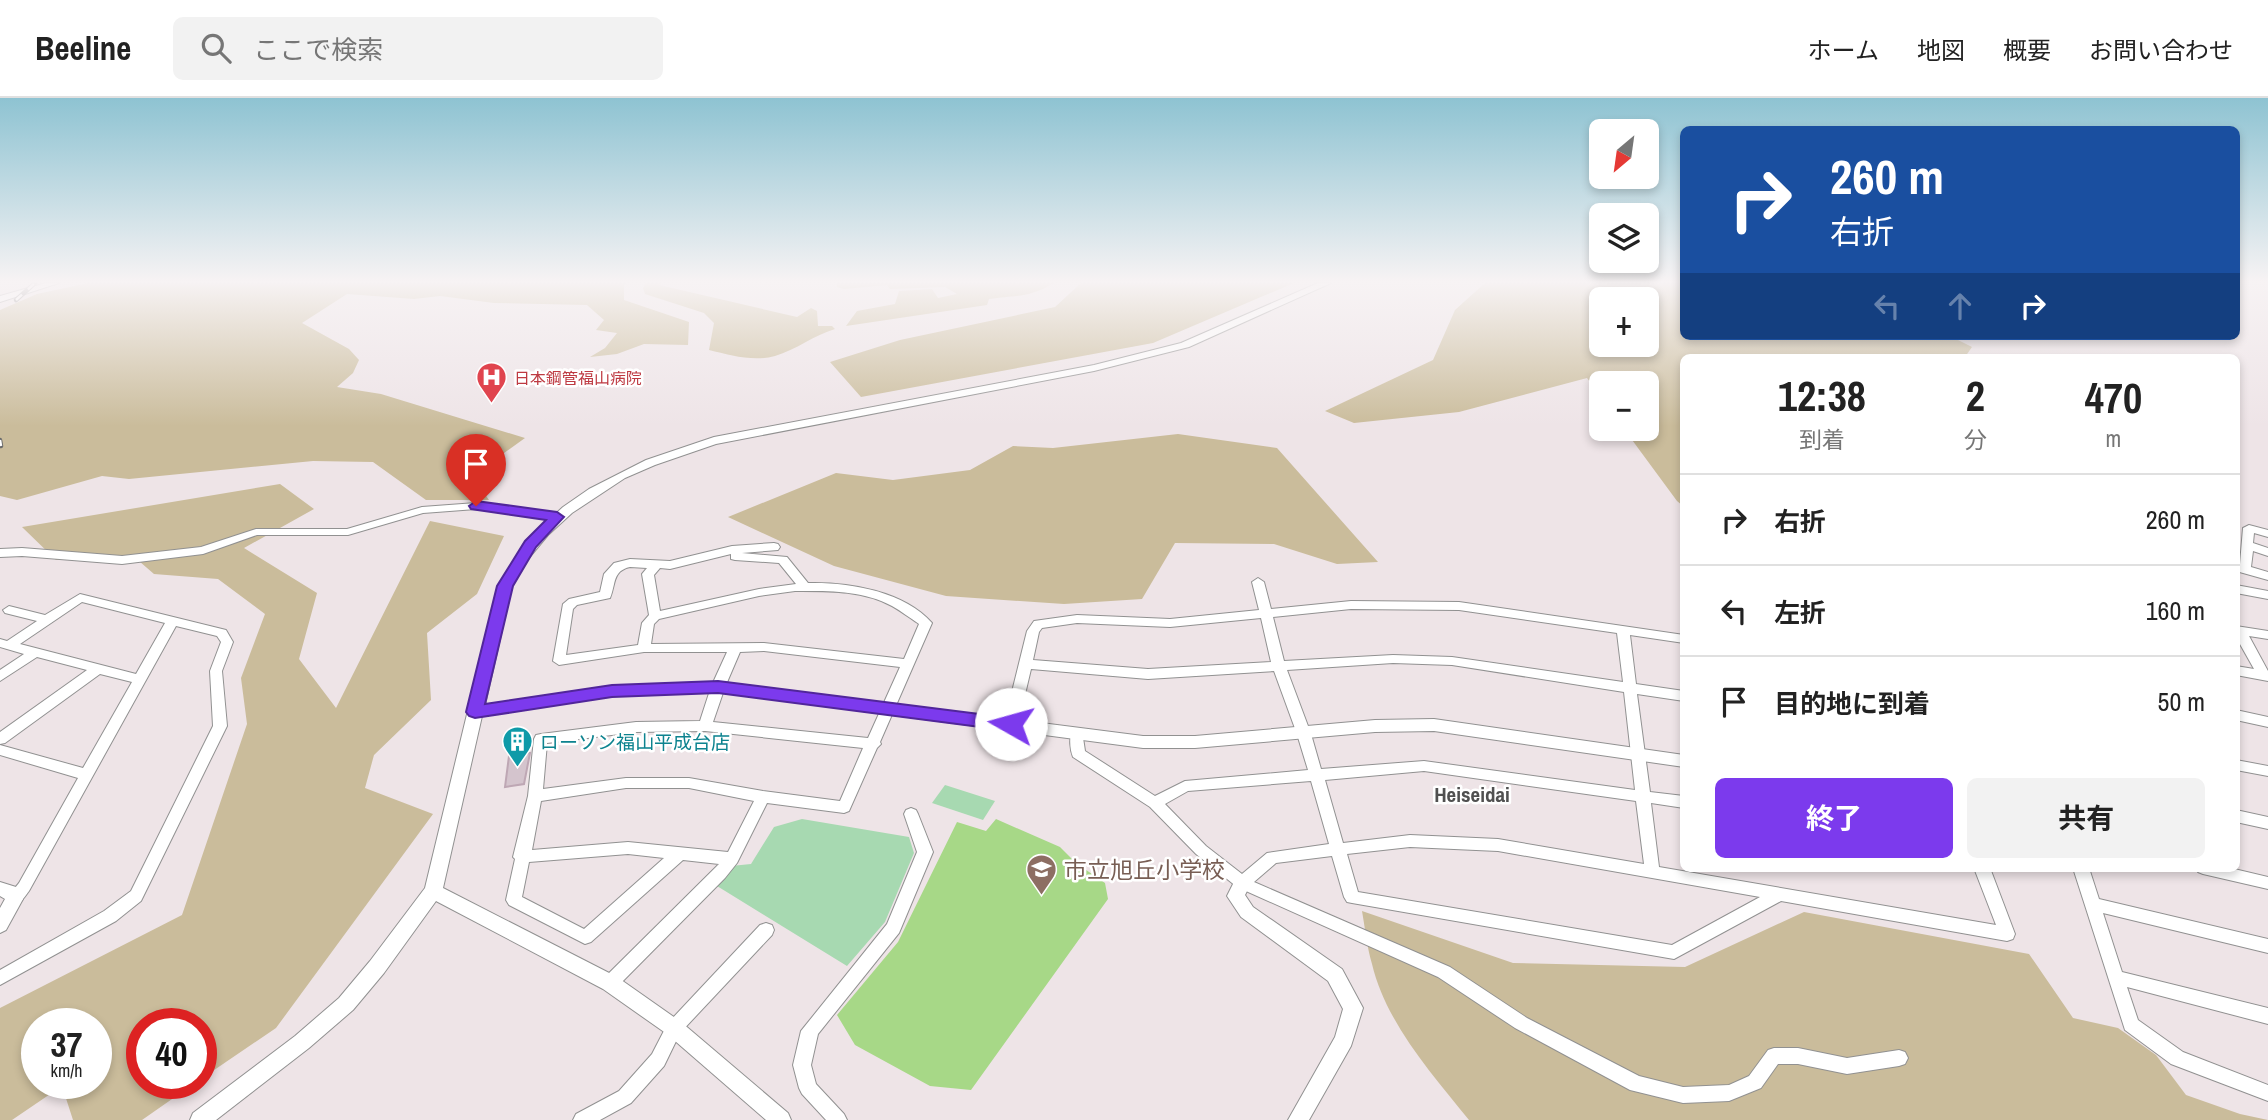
<!DOCTYPE html>
<html lang="ja">
<meta charset="utf-8">
<style>
:root{--surface:#fff;--page:#f2f2f2;--text:#222;--muted:#767676;--line:#e0e0e0;--accent:#7c3aed}
body{margin:0;font-family:"Archivo Narrow","Noto Sans JP",sans-serif;background:var(--page);color:var(--text);height:100vh;display:flex;flex-direction:column;font-size:26px;white-space:nowrap}
*{box-sizing:border-box;margin:0}
p{font-size:23px;color:var(--muted)}
.icon{flex:none;width:38px;height:38px;fill:none;stroke:currentColor;stroke-width:2;stroke-linecap:round;stroke-linejoin:round}
.map{position:relative;flex:1;overflow:hidden}
.drawer{position:absolute;left:1680px;top:256px;width:560px;height:518px;display:flex;flex-direction:column;background:var(--surface);border-radius:10px;box-shadow:0 4px 10px #0003}
.drawer>*{flex:none}
.top-card{position:absolute;left:1680px;top:28px;width:560px;height:214px;border-radius:10px;box-shadow:0 4px 10px #0003;background:#1a4fa0;color:#fff;overflow:hidden}
.needle{width:46px;rotate:209deg}
.tools{position:absolute;left:1589px;top:21px;display:grid;gap:14px}
.tools a{display:grid;place-items:center;width:70px;height:70px;border-radius:10px;background:var(--surface);box-shadow:0 4px 10px #0003;font-size:35px}
.speed{position:absolute;left:21px;top:910px;display:flex;gap:14px;font-size:35px;font-weight:700;text-align:center}
.speed>*{display:grid;place-content:center;width:91px;height:91px;border-radius:50%;background:var(--surface);box-shadow:0 4px 10px #0003;line-height:1}
.speed small{font-size:18px;font-weight:400}
.speed .limit{border:10px solid #d22;background:#fff;color:#111}
.pin{position:absolute;display:grid;place-items:center;width:60px;height:60px;color:#fff;margin:-72px -30px;border-radius:50% 50% 50% 0;rotate:-45deg;box-shadow:0 0 7px #0007}
.pin .icon{rotate:45deg}
.me{position:absolute;width:77px;margin:-38px;rotate:277deg;stroke-linejoin:round;filter:drop-shadow(0 0 5px #0008)}
.turn{display:flex;align-items:center;gap:24px;height:147px;padding:0 35px;font-size:32px}
.turn .icon{width:91px;height:91px;stroke-width:2.5}
.turn b{display:block;font-size:49px;line-height:60px}
.lanes{display:flex;align-items:center;height:66px;padding:0 35px;background:#0003;justify-content:center;gap:35px;direction:ltr}
.lanes .off{opacity:.35}
.eta{display:flex;justify-content:space-evenly;align-items:center;height:119px;text-align:center}
.eta b{font-size:42px;font-weight:700;line-height:49px}
.primary-button{display:flex;gap:14px;margin-top:auto;padding:14px 35px}
.primary-button a{flex:1;height:80px;border-radius:10px;background:var(--accent);color:#fff;font-size:28px;font-weight:700;line-height:80px;text-align:center}
.primary-button a+a{background:var(--page);color:var(--text)}
ul{padding:0;list-style:none}
li{display:flex;align-items:center;gap:21px;height:91px;padding:0 35px;border-top:2px solid var(--line)}
li div{flex:1}
li b{display:block;font-size:26px}
li em{font-style:normal}
header{display:flex;align-items:center;gap:42px;box-sizing:border-box;height:98px;padding:0 35px;background:var(--surface);border-bottom:2px solid var(--line)}
header strong{font-size:33px}
nav{display:flex;gap:38px;margin-inline-start:auto;font-size:24px}
.search{width:490px;height:63px;background:var(--page);display:flex;align-items:center;gap:18px;box-sizing:border-box;padding:0 24px;border-radius:10px;color:var(--muted);font-size:26px}
.map>svg:first-child{display:block}
.forest{fill:#cabc9b;fill-rule:evenodd}
.pitch{fill:#a7d887}
.water{fill:#a7d9b1}
.building{fill:#d4c4cd;stroke:#bea7b4;stroke-width:2}
.lines{fill:none;stroke-linecap:round;stroke-linejoin:round}
.minor-casing{stroke:#919191;stroke-width:2}
.tertiary-casing{stroke:#919191;stroke-width:2}
.minor{fill:#fff;fill-rule:evenodd}
.tertiary{fill:#fff;fill-rule:evenodd}
.rail-casing{stroke:#6b6b6b;stroke-width:4.5}
.rail{stroke:#fff;stroke-width:2.5;stroke-dasharray:8;stroke-linecap:butt}
.route{fill:#7c3aed;stroke:#51269a;stroke-width:2}
.labels{text-anchor:middle;stroke-width:5;stroke-linejoin:round;paint-order:stroke}
.far-health-label{font-size:16px;fill:#be3a42;stroke:#fff;text-anchor:start}
.culture-label{font-size:19px;fill:#0d838f;stroke:#fff;text-anchor:start}
.neighbourhood-label{font-size:21px;font-weight:bold;fill:#505050;stroke:#fff}
.near-education-label{font-size:23px;fill:#785e54;stroke:#fff;text-anchor:start}
</style>
<header>
<strong>Beeline</strong>
<div class="search"><svg class="icon" aria-label="search" viewBox="0 0 24 24"><circle cx="10" cy="10" r="6"/><path d="M15 15l6 6"/></svg>ここで検索</div>
<nav><a>ホーム</a><a>地図</a><a>概要</a><a>お問い合わせ</a></nav>
</header>
<div class="map">
<svg width="2268" height="1022" viewBox="0 0 2268 1022">
<rect width="100%" height="100%" fill="#eee4e7"/>
<!-- forest -->
<g class="forest">
<polygon points="88,185 626,185 624,187 624,202 689,224 688,247 644,246 617,256 590,259 605,250 617,235 596,232 604,222 587,207 494,205 440,198 414,201 347,196 302,225 349,251 359,262 353,275 337,289 381,296 525,340 472,378 489,402 426,402 373,364 313,363 129,381 102,378 17,402 0,398 0,212 37,196"/>
<path d="M646,185H661L659,187L797,219L811,210L817,213L818,228H832L835,231C814,237 796,252 775,258C753,264 730,257 709,252L714,225L704,215L645,196L643,190Z"/>
<path d="M837,185H1054C1029,200 1016,197 989,201L987,207L846,228L857,213L895,206L899,193L932,191L938,200L957,196L945,189L890,191L887,187L844,191L837,189Z"/>
<polygon points="1081,185 1294,185 1153,245 861,299 830,264 900,242 1055,209"/>
<path d="M1485,185H1683L1684,238H1950L1972,249L1965,259H1684L1683,408L1677,403L1624,331H1647V285H1601V299L1587,280L1459,314L1354,325L1325,313L1433,262L1455,212ZM1647,201V247H1601V201Z"/>
<polygon points="1178,336 1277,350 1378,464 1337,466 1274,446 1175,445 1142,501 1064,506 946,498 834,468 728,419 836,375 893,382 970,372 1013,348 1053,350"/>
<path d="M280,386L314,411L244,450L317,495L299,561L336,610L430,423L504,438L477,496L427,535L431,602L374,657L365,690L433,716L276,930L201,981V926H142V985H195L142,1022H73L62,988L12,1022H0V910L182,817L247,626L241,580L265,516L218,481L154,476L132,457L56,462L22,429ZM37,926H96V985H37Z"/>
<path d="M1362,813L1513,865L1685,869L1804,814L2029,856L2073,920L2118,930L2156,957L2186,997L2240,1016L2268,1022H1469C1432,976 1386,925 1372,866C1367,849 1365,830 1362,813Z"/>
</g>
<!-- pitch -->
<polygon class="pitch" points="996,721 1060,749 1076,765 1105,785 1108,801 971,992 930,988 855,947 837,917 898,844 957,724 986,733"/>
<!-- water -->
<g class="water">
<polygon points="945,687 995,703 983,722 932,705"/>
<polygon points="802,721 909,739 914,755 885,824 847,868 717,788 731,768 751,766 774,729"/>
</g>
<!-- building -->
<polygon class="building" points="530,655 524,686 505,689 509,658"/>
<g class="lines">
<defs>
<g id="minor">
<polygon points="46,185 59,185 0,204 0,198"/>
<polygon points="476,405 557,416 563,419 557,422 476,411 423,415 348,437 257,437 203,456 122,466 22,458 0,459 0,451 22,450 122,458 201,449 256,431 347,431 422,409"/>
<polygon points="2249,427 2268,432 2268,439 2254,435 2253,445 2268,450 2268,458 2253,453 2251,469 2268,474 2268,482 2236,473 2236,465 2240,466 2243,430"/>
<path d="M774,445L778,446L780,449L778,452L742,455L787,459L808,485C849,484 904,493 932,525L880,644L881,646L877,650L849,713L844,715L767,705L737,765L725,780L616,890L610,892L604,890L602,885L604,880L719,766L683,762L591,844L585,846L509,807L506,802L515,761L513,759L528,698L534,641L536,637L541,636L636,624L700,623L711,589L727,554H644L559,567L553,563L563,506L569,501L600,494L604,476L614,465L630,461L670,463L732,448ZM731,456V461L735,462L779,465L796,486L759,491L660,513L654,477L660,470L670,471ZM630,469L647,470L642,476L649,517L642,525L638,547L566,557L573,511L577,507L610,500C616,486 612,473 630,469ZM795,493C828,493 862,492 892,508C901,513 910,520 919,526L904,561L764,545L651,546L654,526L659,521L759,498ZM764,553L900,569L868,640L713,624L725,589L740,554ZM705,633L863,650L840,703L763,693L689,680H626L543,691L547,645L636,634ZM626,690H689L754,703L728,754L628,744L532,752L541,703ZM628,756L664,760L584,831L522,799L529,764Z"/>
<path d="M1258,480L1264,484L1271,511L1351,503L1459,504L1684,537V545L1630,537L1636,586L1684,593V603L1637,596L1650,694L1684,698V710L1651,705L1659,769L1996,827L1974,770H1990L2015,836L2013,841L2007,843L1781,803L1674,861L1352,805L1347,804L1344,799L1332,758L1276,765L1254,784L1450,869L1527,920L1639,978L1683,989L1729,987L1749,978L1768,952L1774,950H1798L1847,960L1899,952L1905,954L1908,960L1905,966L1899,968L1847,976L1798,966H1778L1761,990L1729,1003L1683,1005L1630,992L1515,930L1438,879L1237,789L1196,756L1150,709L1073,659C1070,652 1069,640 1072,633H1082L1085,653L1155,698L1185,683L1308,672L1297,636L1274,573L1148,581L1031,571L1018,626L1016,629H1006L1004,626L1027,533L1034,523L1077,517L1170,521L1259,512L1252,484ZM1351,511L1459,512L1617,535L1623,584L1452,559L1393,557L1284,563L1273,519ZM1261,520L1271,564L1148,571L1033,562L1039,534L1042,530L1077,525L1170,529ZM1393,565L1452,567L1624,594L1635,692L1424,663L1321,671L1311,636L1287,572ZM1424,673L1636,703L1644,766L1498,741L1410,737L1343,745L1325,682ZM1311,683L1329,746L1267,755L1242,776L1206,748L1165,706L1188,693ZM1410,749L1498,753L1760,799L1672,847L1358,794L1347,756Z"/>
<polygon points="2236,487 2268,493 2268,501 2236,495"/>
<path d="M80,496L226,532L233,544L222,573L227,628L141,803L116,823L0,887V872L104,813L131,793L213,628L210,573L221,544L217,538L176,528L29,793C23,801 19,809 9,806L6,801L19,785L78,680L0,657V647L83,670L132,584L100,576L5,645L0,646V634L87,572L37,559L0,583V572L24,556L0,549V541L7,543L37,523L5,515L3,512L9,508L45,517ZM82,504L165,525L136,576L20,546Z"/>
<polygon points="2236,528 2268,533 2268,541 2249,538 2268,573 2268,583 2236,577 2236,568 2254,571 2236,539"/>
<polygon points="2236,612 2268,619 2268,629 2236,622"/>
<polygon points="2236,662 2268,668 2268,678 2236,672"/>
<polygon points="911,710 916,712 918,716 933,754 899,835 818,936 811,967 816,986 844,1016 847,1022 826,1022 802,996 799,990 793,967 801,933 887,826 917,754 904,716 906,712"/>
<polygon points="2236,712 2268,719 2268,731 2236,724"/>
<polygon points="2073,770 2089,770 2099,801 2268,841 2268,855 2103,815 2122,874 2268,910 2268,926 2127,889 2138,922 2183,954 2268,987 2268,1003 2171,966 2125,932"/>
<polygon points="2195,770 2230,770 2268,779 2268,791 2203,776 2198,774"/>
<polygon points="766,825 772,827 774,832 772,837 680,935 664,968 631,1005 600,1022 573,1022 576,1016 619,993 652,956 668,925 760,827"/>
</g>
<g id="tertiary">
<polygon points="1318,185 1331,185 1189,249 1094,273 716,346 655,367 625,380 572,415 548,437 528,461 512,488 485,607 612,588 718,584 1143,638 1195,638 1375,622 1434,621 1684,657 1684,669 1434,633 1375,634 1195,650 1143,650 718,594 612,598 482,618 443,790 617,879 681,924 788,1015 791,1022 766,1022 667,936 603,891 436,803 384,875 353,912 309,950 216,1022 190,1022 193,1015 295,938 339,900 370,863 425,790 498,488 518,456 539,431 563,409 589,391 646,362 714,339 1094,267 1181,245"/>
<polygon points="1242,778 1248,780 1251,785 1245,797 1253,809 1342,871 1363,910 1351,948 1309,1022 1288,1022 1335,939 1343,911 1328,883 1241,819 1227,798 1236,780"/>
<polygon points="0,784 16,789 23,801 6,832 0,835 0,810 5,801 0,798"/>
</g>
</defs>
<!-- minor casing -->
<use href="#minor" class="minor-casing"/>
<!-- tertiary casing -->
<use href="#tertiary" class="tertiary-casing"/>
<!-- minor -->
<use href="#minor" class="minor"/>
<!-- tertiary -->
<use href="#tertiary" class="tertiary"/>
<defs>
<g id="rail">
<polyline points="16,202 35,185"/>
<polyline points="0,342 1,348"/>
</g>
</defs>
<!-- rail casing -->
<use href="#rail" class="rail-casing"/>
<!-- rail -->
<use href="#rail" class="rail"/>
</g>
<!-- sky -->
<linearGradient id="sky" x2="0" y2="1"><stop stop-color="#8ec3d2"/><stop offset="0.56" stop-color="#f7f3f4"/><stop offset="1" stop-color="#f7f3f4" stop-opacity="0"/></linearGradient>
<rect width="2268" height="328" fill="url(#sky)"/>
<!-- route -->
<polygon class="route" points="476,403 557,414 564,419 536,449 513,488 485,606 612,587 718,583 1011,620 1017,622 1020,626 1017,631 1011,633 718,595 612,599 475,620 469,618 466,614 497,488 525,443 546,422 471,411 469,408"/>
<!-- icons -->
<defs>
<symbol id="hospital-pin" viewBox="-11 -11 22 30"><path d="M0 17L-7.5 6A9.5 9.5 0 1 1 7.5 6Z" fill="#e0444e" stroke="#fff"/><path d="M-5-5h3v3.5h4V-5h3V5h-3V1.5h-4V5h-3Z" fill="#fff"/></symbol>
<symbol id="building-pin" viewBox="-11 -11 22 30"><path d="M0 17L-7.5 6A9.5 9.5 0 1 1 7.5 6Z" fill="#0f9aa8" stroke="#fff"/><path d="M-4-6H4V6H1V3H-1V6H-4ZM-2.5-4.3h1.7v1.8h-1.7ZM.8-4.3h1.7v1.8H.8ZM-2.5-1h1.7V.8h-1.7ZM.8-1h1.7V.8H.8Z" fill="#fff"/></symbol>
<symbol id="school-pin" viewBox="-11 -11 22 30"><path d="M0 17L-7.5 6A9.5 9.5 0 1 1 7.5 6Z" fill="#8d6e63" stroke="#fff"/><path d="M0-5L7-2L0 1L-7-2ZM-4 1L0 2.5L4 1V4Q0 6-4 4Z" fill="#fff"/></symbol>
</defs>
<g fill-rule="evenodd">
<use href="#hospital-pin" x="474" y="262" width="35" height="47"/>
<use href="#building-pin" x="500" y="626" width="35" height="47"/>
<use href="#school-pin" x="1024" y="754" width="35" height="47"/>
</g>
<g class="labels">
<!-- far-health labels -->
<g class="far-health-label">
<text x="514" y="286">日本鋼管福山病院</text>
</g>
<!-- culture labels -->
<g class="culture-label">
<text x="540" y="651">ローソン福山平成台店</text>
</g>
<!-- neighbourhood labels -->
<g class="neighbourhood-label">
<text x="1472" y="704">Heiseidai</text>
</g>
<!-- near-education labels -->
<g class="near-education-label">
<text x="1064" y="780">市立旭丘小学校</text>
</g>
</g>
</svg>
<div class="tools">
<a><svg class="needle" viewBox="-14 -14 28 28"><path d="M0-13l5 13h-10z" fill="#e53935"/><path d="M0 13l5-13h-10z" fill="#767676"/></svg></a>
<a><svg class="icon" aria-label="layers" viewBox="0 0 24 24"><path d="M12 4l9 5-9 5-9-5zM3 14l9 5 9-5"/></svg></a>
<a>+</a>
<a>−</a>
</div>
<div class="speed"><div>37<small>km/h</small></div><div class="limit">40</div></div>
<div class="pin" style="left:476px;top:408px;background:#d93025"><svg class="icon" aria-label="arrive" viewBox="0 0 24 24"><path d="M6 21V4h12l-3 4 3 4H6"/></svg></div>
<svg class="me" style="left:1011px;top:626px" viewBox="-20 -20 40 40"><circle r="19" fill="#fff"/><path d="M0-13L10 11 0 6-10 11z" fill="#7c3aed"/></svg>
<div class="top-card">
<div class="turn"><svg class="icon" aria-label="right" viewBox="0 0 24 24"><path d="M7 20v-9h11M14 6l5 5-5 5"/></svg><div><b>260 m</b>右折</div></div>
<div class="lanes"><svg class="icon off" aria-label="left" viewBox="0 0 24 24"><path d="M17 20v-9H6M10 6l-5 5 5 5"/></svg><svg class="icon off" aria-label="ahead" viewBox="0 0 24 24"><path d="M12 20V5M6 11l6-6 6 6"/></svg><svg class="icon" aria-label="right" viewBox="0 0 24 24"><path d="M7 20v-9h11M14 6l5 5-5 5"/></svg></div>
</div>
<section class="drawer">
<div class="eta">
<div><b>12:38</b><p>到着</p></div>
<div><b>2</b><p>分</p></div>
<div><b>470</b><p>m</p></div>
</div>
<ul>
<li><svg class="icon" aria-label="right" viewBox="0 0 24 24"><path d="M7 20v-9h11M14 6l5 5-5 5"/></svg><div><b>右折</b></div><em>260 m</em></li>
<li><svg class="icon" aria-label="left" viewBox="0 0 24 24"><path d="M17 20v-9H6M10 6l-5 5 5 5"/></svg><div><b>左折</b></div><em>160 m</em></li>
<li><svg class="icon" aria-label="arrive" viewBox="0 0 24 24"><path d="M6 21V4h12l-3 4 3 4H6"/></svg><div><b>目的地に到着</b></div><em>50 m</em></li>
</ul>
<div class="primary-button"><a>終了</a><a>共有</a></div>
</section>
</div>
